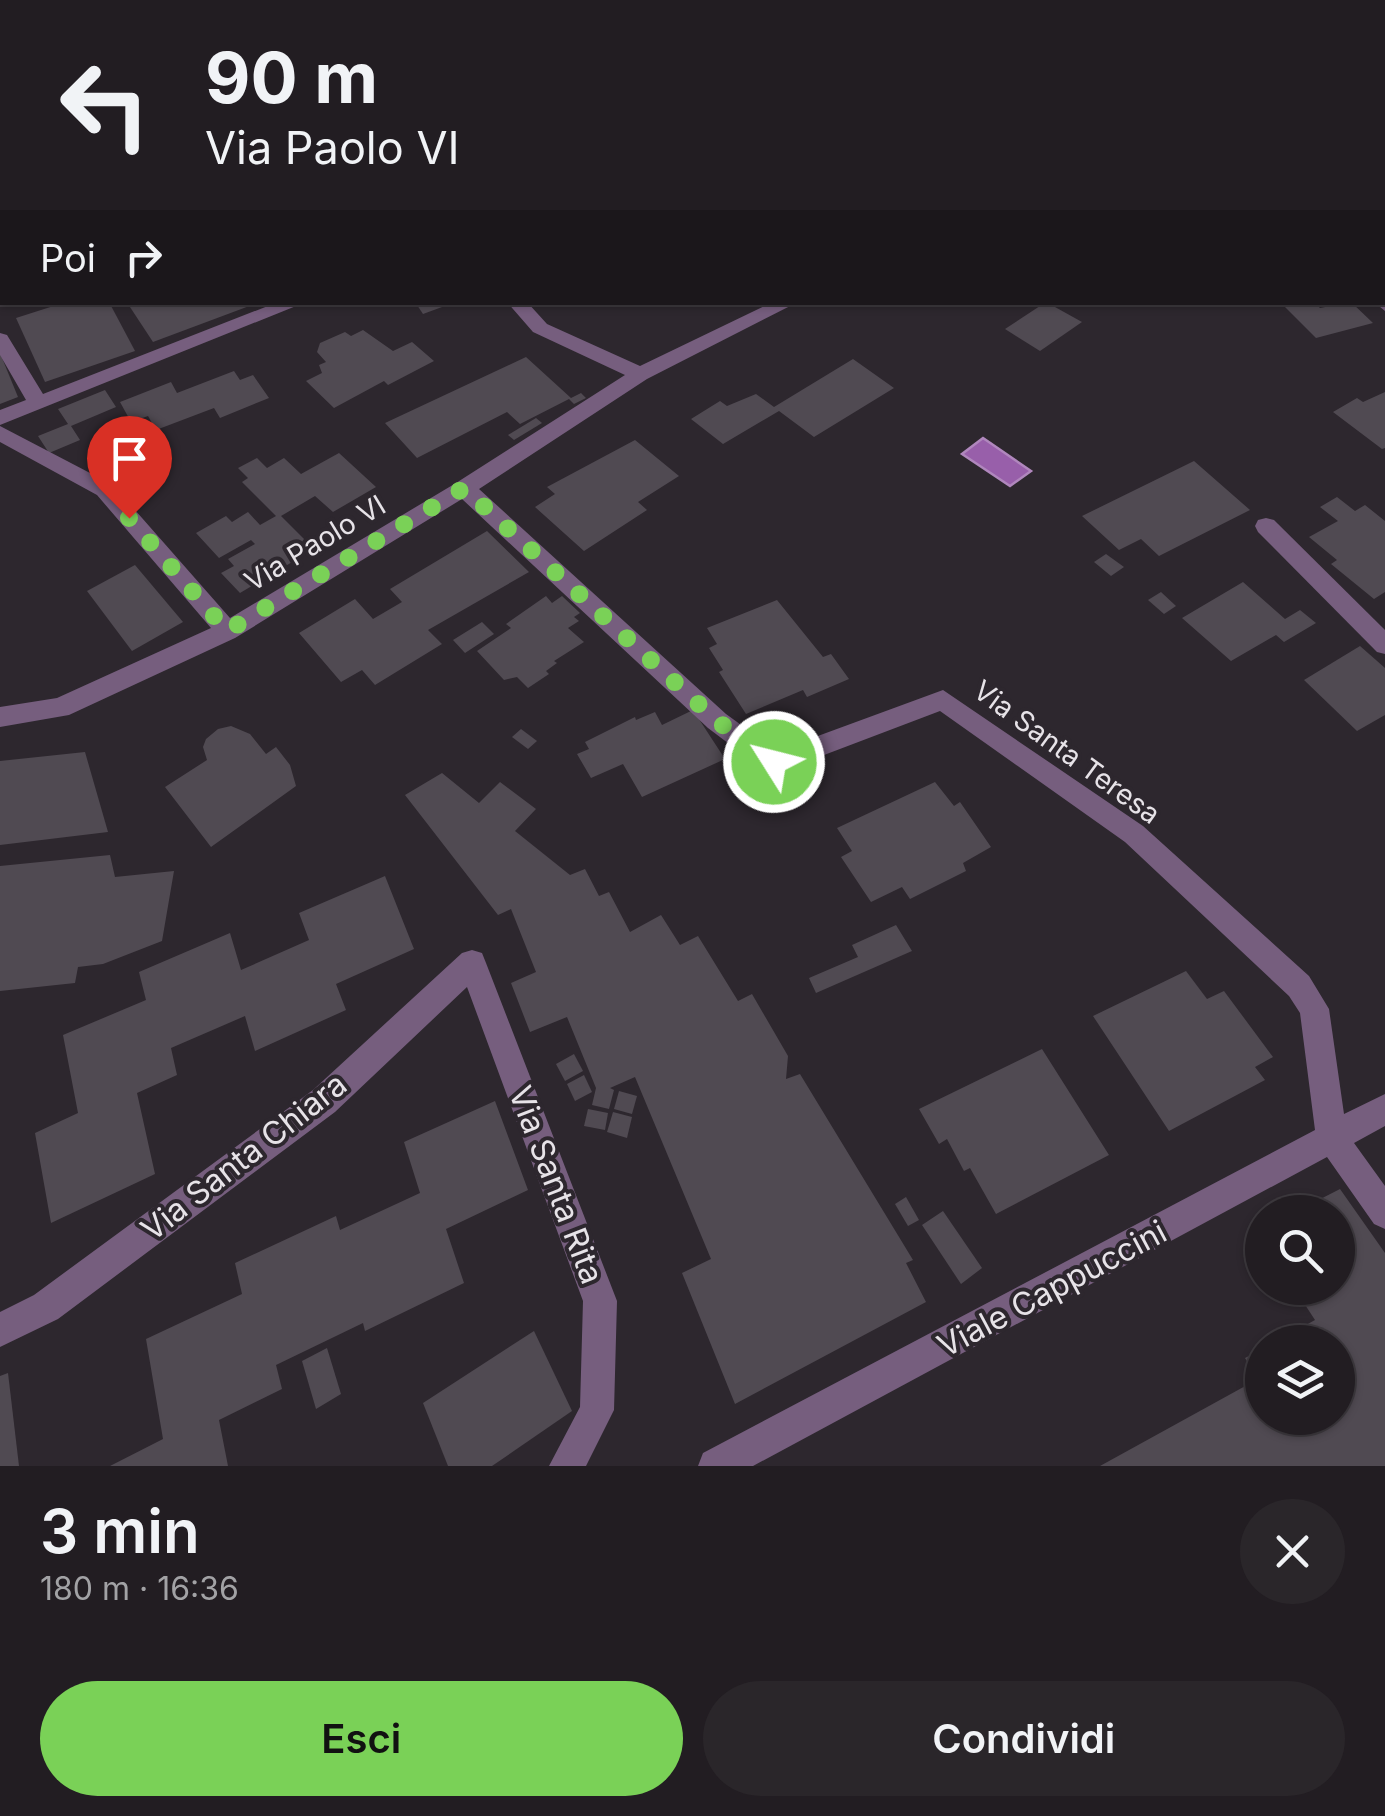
<!DOCTYPE html>
<html lang="it">
<meta charset="utf-8">
<style>
:root{--surface:#221d22;--page:#2a262a;--text:#f1f3f6;--muted:#a2a2a5;--line:#3f3b40;--accent:#7ad157}
body{margin:0;font-family:Inter,sans-serif;background:var(--page);color:var(--text);height:100vh;display:flex;flex-direction:column;font-size:38px;white-space:nowrap}
*{box-sizing:border-box;margin:0}
p{font-size:32px;color:var(--muted)}
.icon{flex:none;width:55px;height:55px;fill:none;stroke:currentColor;stroke-width:2;stroke-linecap:round;stroke-linejoin:round}
.map{position:relative;height:1466px;overflow:hidden}
.details{display:flex;flex-direction:column;background:var(--surface);flex:1}
.details>*{flex:none}
.top-card{position:absolute;left:0px;top:0px;width:1385px;height:305px;box-shadow:0 2px 8px #0004,0 0 0 2px var(--line);background:#221d22;color:var(--text);overflow:hidden}
.tools{position:absolute;left:1245px;top:1195px;display:grid;gap:20px}
.tools a{display:grid;place-items:center;width:110px;height:110px;border-radius:50%;background:var(--surface);box-shadow:0 2px 8px #0004,0 0 0 2px var(--line);font-size:50px}
.pin{position:absolute;display:grid;place-items:center;width:85px;height:85px;color:#fff;margin:-102px -42px;border-radius:50% 50% 50% 0;rotate:-45deg;box-shadow:0 0 10px #0007}
.pin .icon{rotate:45deg}
.me{position:absolute;width:110px;margin:-55px;rotate:306deg;stroke-linejoin:round;filter:drop-shadow(0 0 8px #0008)}
.turn{display:flex;align-items:center;gap:35px;height:210px;padding:0 40px;font-size:45px}
.turn .icon{width:130px;height:130px;stroke-width:2.5}
.turn b{display:block;font-size:70px;line-height:85px}
.then{display:flex;align-items:center;height:95px;padding:0 40px;background:#0003;gap:20px;font-size:38px}
.round{display:grid;place-items:center;flex:none;width:105px;height:105px;border-radius:52px;background:var(--page)}
.head{display:flex;align-items:center;justify-content:space-between;height:170px;padding:0 40px}
h1{font-size:60px;font-weight:600;line-height:75px}
.action{display:flex;gap:20px;margin-top:auto;padding:20px 40px}
.action a{flex:1;height:115px;border-radius:60px;background:var(--accent);color:#111;font-size:40px;font-weight:600;line-height:115px;text-align:center}
.action a+a{background:var(--page);color:var(--text)}
.map>svg:first-child{display:block}
.water{fill:#985faa;stroke:#b087bd;stroke-width:2.5}
.building{fill:#504a52}
.lines{fill:none;stroke-linecap:round;stroke-linejoin:round}
.service{stroke:#765e7e;stroke-width:20}
.minor{fill:#765e7e;fill-rule:evenodd}
.secondary{fill:#a27bae;fill-rule:evenodd}
.route{stroke:#7ad157;stroke-width:18;stroke-dasharray:0 32.4}
.labels{text-anchor:middle;stroke-width:8;stroke-linejoin:round;paint-order:stroke}
.street-label{font-size:28px;fill:#e7e3e8;stroke:#2d272e}
.near-street-label{font-size:32px;fill:#e7e3e8;stroke:#2d272e}
</style>
<div class="map">
<svg width="1385" height="1466" viewBox="0 0 1385 1466">
<rect width="100%" height="100%" fill="#2d272e"/>
<!-- water -->
<polygon class="water" points="983,438 1031,471 1010,486 962,454"/>
<!-- building -->
<g class="building">
<polygon points="66,302 109,302 135,351 45,382 16,318"/>
<polygon points="132,302 257,302 257,303 153,342 128,304"/>
<polygon points="415,302 453,302 453,303 423,314"/>
<polygon points="1046,302 1082,322 1040,351 1005,329"/>
<polygon points="1294,302 1314,302 1320,308 1351,302 1373,323 1316,338 1283,305"/>
<polygon points="363,330 393,351 412,342 434,361 388,385 384,381 334,408 306,381 322,373 319,365 326,362 317,352 320,343 345,332 351,336"/>
<polygon points="0,353 18,397 0,404"/>
<polygon points="526,357 571,398 581,393 586,398 574,404 569,399 520,424 507,412 417,458 385,423"/>
<polygon points="853,359 894,388 814,437 779,411 723,444 691,419 720,401 727,406 756,394 774,407"/>
<polygon points="234,371 240,380 253,375 269,398 220,418 214,408 156,430 148,416 131,422 120,402 171,382 177,393"/>
<polygon points="105,390 116,407 71,426 80,440 49,453 38,436 68,424 58,409"/>
<polygon points="1385,392 1385,448 1382,449 1333,412 1357,398 1363,402"/>
<polygon points="536,418 542,423 514,440 508,435"/>
<polygon points="635,440 679,476 638,502 647,510 584,551 535,507 555,494 547,487"/>
<polygon points="339,453 376,487 333,512 315,496 281,516 314,549 240,593 221,573 234,566 228,559 255,544 251,540 219,558 196,533 226,516 232,522 248,512 260,525 276,516 242,482 248,478 238,468 257,458 267,468 284,458 301,474"/>
<polygon points="1194,461 1250,510 1159,556 1141,539 1119,550 1082,516"/>
<polygon points="1337,497 1355,511 1365,505 1385,521 1385,592 1374,599 1331,564 1337,560 1309,537 1338,521 1320,507"/>
<polygon points="487,531 529,572 428,630 442,644 375,685 362,670 341,682 299,633 355,599 373,619 402,602 390,589"/>
<polygon points="1106,554 1124,567 1111,576 1094,562"/>
<polygon points="135,565 183,622 132,651 87,591"/>
<polygon points="1243,582 1285,619 1300,610 1316,623 1284,642 1276,635 1231,661 1182,618"/>
<polygon points="1161,592 1176,606 1164,614 1148,600"/>
<polygon points="546,596 552,603 562,596 580,613 574,617 579,621 568,628 584,642 554,661 557,663 546,671 549,674 528,688 517,677 504,680 477,651 511,628 506,624"/>
<polygon points="777,600 823,657 831,654 849,679 807,697 803,690 746,714 719,672 723,670 709,648 717,644 707,628"/>
<polygon points="482,622 494,634 465,653 453,640"/>
<polygon points="1360,646 1385,668 1385,715 1357,731 1304,680"/>
<polygon points="693,710 725,759 642,797 623,764 591,778 577,754 589,749 585,742 635,717 636,720 655,712 662,725"/>
<polygon points="231,726 250,734 266,754 276,747 290,765 296,786 211,847 165,787 207,760 203,747 206,739 218,729"/>
<polygon points="521,729 537,741 528,749 512,737"/>
<polygon points="85,752 108,832 0,845 0,761"/>
<polygon points="442,773 479,803 500,782 536,809 515,831 570,875 585,869 599,896 609,892 630,932 661,915 680,945 698,936 738,1001 752,994 788,1056 786,1079 800,1074 913,1260 906,1263 926,1302 735,1404 682,1273 711,1259 635,1077 610,1088 614,1090 609,1109 592,1105 596,1088 567,1017 530,1032 511,983 536,972 511,909 498,915 405,795"/>
<polygon points="935,782 954,806 960,802 991,847 963,863 966,871 910,899 902,887 871,902 841,857 852,851 837,828"/>
<polygon points="110,855 115,877 174,871 162,941 103,964 78,967 75,983 0,991 0,866"/>
<polygon points="385,876 414,949 336,984 346,1010 255,1051 245,1016 171,1048 177,1075 137,1093 155,1174 51,1223 35,1133 78,1113 63,1035 146,1000 139,972 230,933 241,970 309,940 299,913"/>
<polygon points="896,925 912,951 816,993 809,978 858,957 852,945"/>
<polygon points="1186,971 1207,999 1224,991 1273,1057 1255,1067 1265,1080 1169,1131 1093,1016"/>
<polygon points="1042,1049 1109,1155 996,1214 970,1168 964,1171 947,1139 939,1144 919,1109"/>
<polygon points="574,1054 583,1071 565,1081 556,1064"/>
<polygon points="584,1075 592,1092 575,1101 567,1084"/>
<polygon points="619,1091 637,1096 632,1114 614,1109"/>
<polygon points="495,1101 528,1190 446,1229 464,1283 365,1331 363,1323 276,1365 282,1389 219,1420 228,1466 110,1466 163,1439 146,1339 242,1294 235,1263 336,1216 340,1230 420,1193 404,1142"/>
<polygon points="588,1109 608,1113 605,1130 584,1126"/>
<polygon points="613,1112 632,1117 627,1138 607,1132"/>
<polygon points="1340,1189 1385,1253 1385,1466 1100,1466 1258,1379 1245,1358 1262,1349 1262,1418 1338,1418 1338,1342 1275,1342 1315,1320 1294,1288 1338,1288 1338,1212 1295,1212"/>
<polygon points="906,1197 919,1220 908,1226 895,1204"/>
<polygon points="943,1211 982,1268 961,1284 922,1225"/>
<polygon points="534,1331 572,1411 492,1466 448,1466 423,1403"/>
<polygon points="327,1348 341,1394 316,1409 302,1361"/>
<polygon points="8,1373 19,1466 0,1466 0,1376"/>
</g>
<g class="lines">
<!-- service -->
<polyline class="service" points="1038,2 1054,0"/>
<!-- minor -->
<g class="minor">
<polygon points="356,0 357,2 342,1 342,0"/>
<polygon points="933,0 950,0 951,2 935,2"/>
<polygon points="1382,295 1385,296 1385,311 1374,302 1382,302"/>
<polygon points="278,302 306,302 0,425 0,410 26,400 0,355 0,333 7,335 43,394"/>
<polygon points="507,302 527,302 547,324 640,366 773,302 798,302 647,379 479,489 726,714 777,751 943,690 1143,826 1309,976 1329,1009 1344,1114 1385,1094 1385,1126 1354,1143 1385,1186 1385,1229 1374,1224 1327,1157 753,1466 698,1466 703,1453 1315,1130 1300,1013 1289,996 1125,842 940,711 774,774 765,771 708,728 462,499 235,638 69,715 0,727 0,707 57,698 211,628 97,495 0,442 0,426 113,485 230,618 456,483 625,375 533,332"/>
<polygon points="1266,518 1274,520 1385,630 1385,654 1377,652 1258,532 1255,526 1258,520"/>
<polygon points="472,950 482,953 486,963 617,1301 614,1410 586,1466 549,1466 580,1407 583,1301 467,987 335,1112 58,1319 0,1347 0,1312 34,1295 313,1090 462,953"/>
</g>
<!-- secondary -->
<polygon class="secondary" points="2,97 2,107 0,108 0,98"/>
</g>
<g class="lines">
<!-- route -->
<polyline class="route" points="129,518 227,631 464,488 717,721 774,762"/>
</g>
<g class="labels">
<!-- street labels -->
<g class="street-label">
<text transform="translate(315 543) rotate(-31)" y="10">Via Paolo VI</text>
<text transform="translate(1067 752) rotate(36)" y="10">Via Santa Teresa</text>
</g>
<!-- near-street labels -->
<g class="near-street-label">
<text transform="translate(244 1157) rotate(-38)" y="11">Via Santa Chiara</text>
<text transform="translate(556 1185) rotate(69)" y="11">Via Santa Rita</text>
<text transform="translate(1052 1289) rotate(-28)" y="11">Viale Cappuccini</text>
</g>
</g>
</svg>
<div class="tools">
<a><svg class="icon" aria-label="search" viewBox="0 0 24 24"><circle cx="10" cy="10" r="6"/><path d="M15 15l6 6"/></svg></a>
<a><svg class="icon" aria-label="layers" viewBox="0 0 24 24"><path d="M12 4l9 5-9 5-9-5zM3 14l9 5 9-5"/></svg></a>
</div>
<div class="pin" style="left:129px;top:518px;background:#d93025"><svg class="icon" aria-label="arrive" viewBox="0 0 24 24"><path d="M6 21V4h12l-3 4 3 4H6"/></svg></div>
<svg class="me" style="left:774px;top:762px" viewBox="-20 -20 40 40"><circle r="17" fill="#7ad157" stroke="#fff" stroke-width="3"/><path d="M0-11L8 9 0 5-8 9z" fill="#fff"/></svg>
<div class="top-card">
<div class="turn"><svg class="icon" aria-label="left" viewBox="0 0 24 24"><path d="M17 20v-9H6M10 6l-5 5 5 5"/></svg><div><b>90 m</b>Via Paolo VI</div></div>
<div class="then">Poi<svg class="icon" aria-label="right" viewBox="0 0 24 24"><path d="M7 20v-9h11M14 6l5 5-5 5"/></svg></div>
</div>
</div>
<section class="details">
<div class="head"><div><h1>3 min</h1><p>180 m · 16:36</p></div><a class="round"><svg class="icon" aria-label="close" viewBox="0 0 24 24"><path d="M6 6l12 12M18 6L6 18"/></svg></a></div>
<div class="action"><a>Esci</a><a>Condividi</a></div>
</section>
